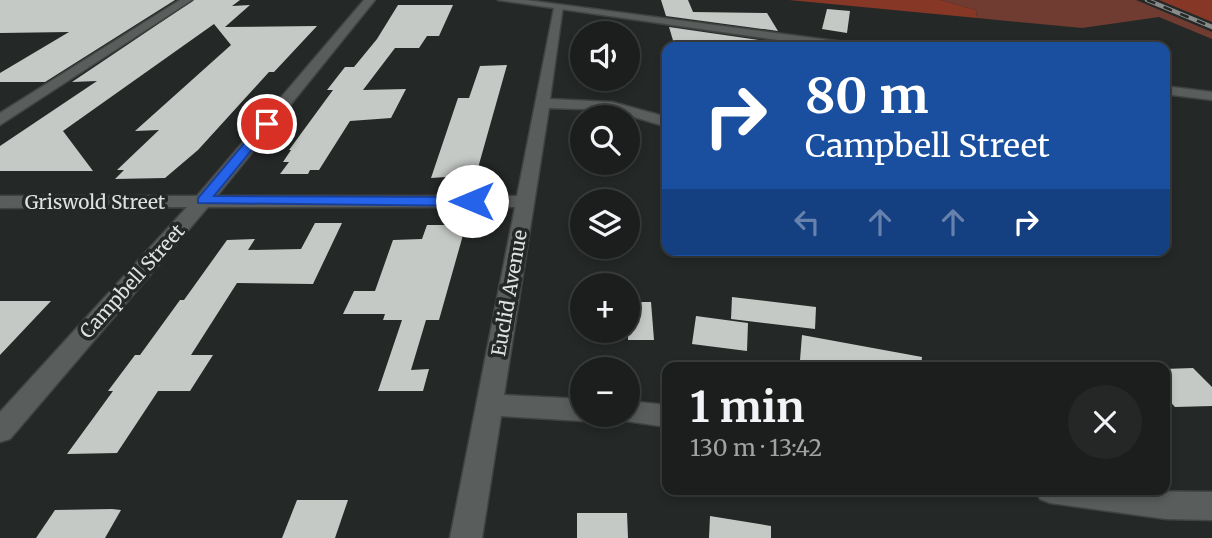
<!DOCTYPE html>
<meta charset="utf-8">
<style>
:root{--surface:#1b1e1c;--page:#242725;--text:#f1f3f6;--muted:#a0a2a3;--line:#393c3b}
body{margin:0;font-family:Merriweather,serif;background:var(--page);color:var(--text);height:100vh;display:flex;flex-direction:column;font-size:26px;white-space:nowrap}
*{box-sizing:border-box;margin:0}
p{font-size:23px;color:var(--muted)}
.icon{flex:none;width:38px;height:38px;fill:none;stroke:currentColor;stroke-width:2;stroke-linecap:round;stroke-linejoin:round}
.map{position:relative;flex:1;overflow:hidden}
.details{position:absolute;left:662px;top:362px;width:508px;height:133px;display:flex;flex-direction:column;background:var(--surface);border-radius:14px;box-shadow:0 4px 10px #0003,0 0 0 2px var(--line)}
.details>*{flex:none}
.top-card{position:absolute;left:662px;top:42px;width:508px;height:214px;border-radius:14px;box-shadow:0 4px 10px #0003,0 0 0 2px var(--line);background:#1a4fa0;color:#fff;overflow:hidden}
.controls{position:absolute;left:570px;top:21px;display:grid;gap:14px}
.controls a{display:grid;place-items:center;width:70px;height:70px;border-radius:50%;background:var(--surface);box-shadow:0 4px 10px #0003,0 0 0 2px var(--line);font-size:35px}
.pin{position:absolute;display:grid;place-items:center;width:60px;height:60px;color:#fff;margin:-30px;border:4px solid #fff;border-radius:50%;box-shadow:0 2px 7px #0007}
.me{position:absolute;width:77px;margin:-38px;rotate:270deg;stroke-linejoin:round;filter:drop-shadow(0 0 5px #0008)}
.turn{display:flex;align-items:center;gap:24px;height:147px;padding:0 28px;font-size:32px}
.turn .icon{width:91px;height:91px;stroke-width:2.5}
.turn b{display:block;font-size:49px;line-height:60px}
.lanes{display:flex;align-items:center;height:66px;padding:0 28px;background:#0003;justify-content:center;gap:35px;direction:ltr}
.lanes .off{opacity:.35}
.round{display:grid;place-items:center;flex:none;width:74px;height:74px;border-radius:37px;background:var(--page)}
.head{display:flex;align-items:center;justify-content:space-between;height:119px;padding:0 28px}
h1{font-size:42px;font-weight:700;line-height:52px}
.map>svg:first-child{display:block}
.green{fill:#703c31}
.forest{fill:#873726}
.building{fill:#c5c9c6}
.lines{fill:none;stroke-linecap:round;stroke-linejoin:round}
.street-casing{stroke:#404341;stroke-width:3}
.secondary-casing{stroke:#404341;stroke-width:3}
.street{fill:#595d5b;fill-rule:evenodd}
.secondary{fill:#595d5b;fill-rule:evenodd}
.rail-casing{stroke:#888b89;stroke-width:4.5}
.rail{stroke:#242826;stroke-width:2.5;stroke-dasharray:9;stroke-linecap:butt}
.route{fill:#2563eb;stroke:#184099;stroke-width:2}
.labels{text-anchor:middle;stroke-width:7;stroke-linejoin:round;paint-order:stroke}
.street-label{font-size:19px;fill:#e0e2e0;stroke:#242826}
</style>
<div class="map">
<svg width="1212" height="538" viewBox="0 0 1212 538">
<rect width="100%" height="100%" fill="#242826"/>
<!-- green -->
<polygon class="green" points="940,0 1136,0 1212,32 1212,39 1159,17 1082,28 977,18 976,10"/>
<!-- forest -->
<g class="forest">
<polygon points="789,0 940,0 976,10 977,18"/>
<polygon points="1159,0 1212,0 1212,22"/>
</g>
<!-- building -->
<g class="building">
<polygon points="0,0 175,0 45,82 0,82 0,73 69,32 0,33"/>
<polygon points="194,0 240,0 232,6 250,5 225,27 317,26 274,72 269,72 198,150 165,178 115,179 124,170 117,170 159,130 135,131 231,45 214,24 63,131 93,171 0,171 0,146 97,81 72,82"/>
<polygon points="661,0 688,0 693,12 767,13 778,31 666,16"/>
<polygon points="398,5 453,5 439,36 427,36 419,48 395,48 363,90 406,89 391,118 350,121 319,170 310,170 308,174 280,174 289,162 283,162 291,150 289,150 333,90 327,90 345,67 354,67 377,39"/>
<polygon points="827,9 850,11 847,33 822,29"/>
<polygon points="669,27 786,44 788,47 675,47"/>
<polygon points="507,65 476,175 431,178 458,98 469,98 480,66"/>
<polygon points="315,223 342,223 313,284 237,283 191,355 213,355 190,391 158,391 117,453 67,454 113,391 108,391 135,355 140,355 180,300 184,300 227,240 255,239 248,250 301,249"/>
<polygon points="427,225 454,225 452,228 465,228 439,320 426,320 411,370 429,369 423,391 378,391 402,320 383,320 385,314 343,314 354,291 375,291 393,240 422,239"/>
<polygon points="732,297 816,307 815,329 731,319"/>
<polygon points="0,301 51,301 0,355"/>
<polygon points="628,302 651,302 654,340 628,340"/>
<polygon points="696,316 748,323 747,351 692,344"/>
<polygon points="802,335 922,357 921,368 839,368 800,360"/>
<polygon points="1193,368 1212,387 1212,406 1175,407 1164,395 1164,369"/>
<polygon points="297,500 348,500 335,538 282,538"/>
<polygon points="112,509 121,510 105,538 36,538 55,510"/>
<polygon points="577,513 627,513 628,538 577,538"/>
<polygon points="710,516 771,526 771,538 709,538"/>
</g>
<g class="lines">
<defs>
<g id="street">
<polygon points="180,0 192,0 0,125 0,113"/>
<polygon points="364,0 375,0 217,196 517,196 554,8 563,6 550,99 612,102 667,117 667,127 611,110 549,108 504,395 583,399 583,415 594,415 592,417 583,421 501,416 482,538 450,538 515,207 208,207 10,439 0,442 0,412 187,207 0,208 0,196 197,196"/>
<polygon points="628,401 667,405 667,427 619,420 616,415 628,415"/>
<polygon points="1035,490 1212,492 1212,520 1166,519 1050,503 1040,499"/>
</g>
<g id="secondary">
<polygon points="498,0 526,0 851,43 857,47 826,47"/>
<polygon points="1164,86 1212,92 1212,100 1164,94"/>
</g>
</defs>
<!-- street casing -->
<use href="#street" class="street-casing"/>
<!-- secondary casing -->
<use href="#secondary" class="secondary-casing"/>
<!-- street -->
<use href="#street" class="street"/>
<!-- secondary -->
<use href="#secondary" class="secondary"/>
<defs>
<polyline id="rail" points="1147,0 1212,27"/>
</defs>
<!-- rail casing -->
<use href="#rail" class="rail-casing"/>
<!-- rail -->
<use href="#rail" class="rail"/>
</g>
<!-- route -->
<polygon class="route" points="263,121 273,124 214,196 472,197 479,201 472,206 198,203 198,198"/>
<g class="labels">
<!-- street labels -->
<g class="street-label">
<text x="95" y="209">Griswold Street</text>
<text transform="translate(132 281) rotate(-48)" y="7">Campbell Street</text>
<text transform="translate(509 293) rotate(-80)" y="7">Euclid Avenue</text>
</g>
</g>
</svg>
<div class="controls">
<a><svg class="icon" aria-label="sound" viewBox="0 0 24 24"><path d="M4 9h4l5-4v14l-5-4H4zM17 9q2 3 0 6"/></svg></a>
<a><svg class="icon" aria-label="search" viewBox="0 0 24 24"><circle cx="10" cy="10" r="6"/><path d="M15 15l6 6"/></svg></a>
<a><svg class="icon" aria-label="layers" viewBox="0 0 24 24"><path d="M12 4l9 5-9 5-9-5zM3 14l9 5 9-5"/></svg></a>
<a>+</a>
<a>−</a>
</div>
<div class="pin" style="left:267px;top:124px;background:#d93025"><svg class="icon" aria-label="arrive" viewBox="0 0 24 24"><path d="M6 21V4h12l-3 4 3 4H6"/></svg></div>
<svg class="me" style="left:472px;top:201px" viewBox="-20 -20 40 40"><circle r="19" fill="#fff"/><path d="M0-13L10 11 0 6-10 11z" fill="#2563eb"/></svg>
<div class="top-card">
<div class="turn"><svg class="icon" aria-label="right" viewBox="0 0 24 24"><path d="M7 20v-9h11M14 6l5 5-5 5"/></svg><div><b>80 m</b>Campbell Street</div></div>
<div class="lanes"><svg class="icon off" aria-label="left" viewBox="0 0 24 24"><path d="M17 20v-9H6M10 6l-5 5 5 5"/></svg><svg class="icon off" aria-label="ahead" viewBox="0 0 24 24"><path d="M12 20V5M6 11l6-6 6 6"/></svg><svg class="icon off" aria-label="ahead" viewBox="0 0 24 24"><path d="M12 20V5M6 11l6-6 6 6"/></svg><svg class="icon" aria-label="right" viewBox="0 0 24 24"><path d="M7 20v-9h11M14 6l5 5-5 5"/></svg></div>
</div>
<section class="details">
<div class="head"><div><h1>1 min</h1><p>130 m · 13:42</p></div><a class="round"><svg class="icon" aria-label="close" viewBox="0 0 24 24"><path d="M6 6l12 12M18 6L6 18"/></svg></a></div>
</section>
</div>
